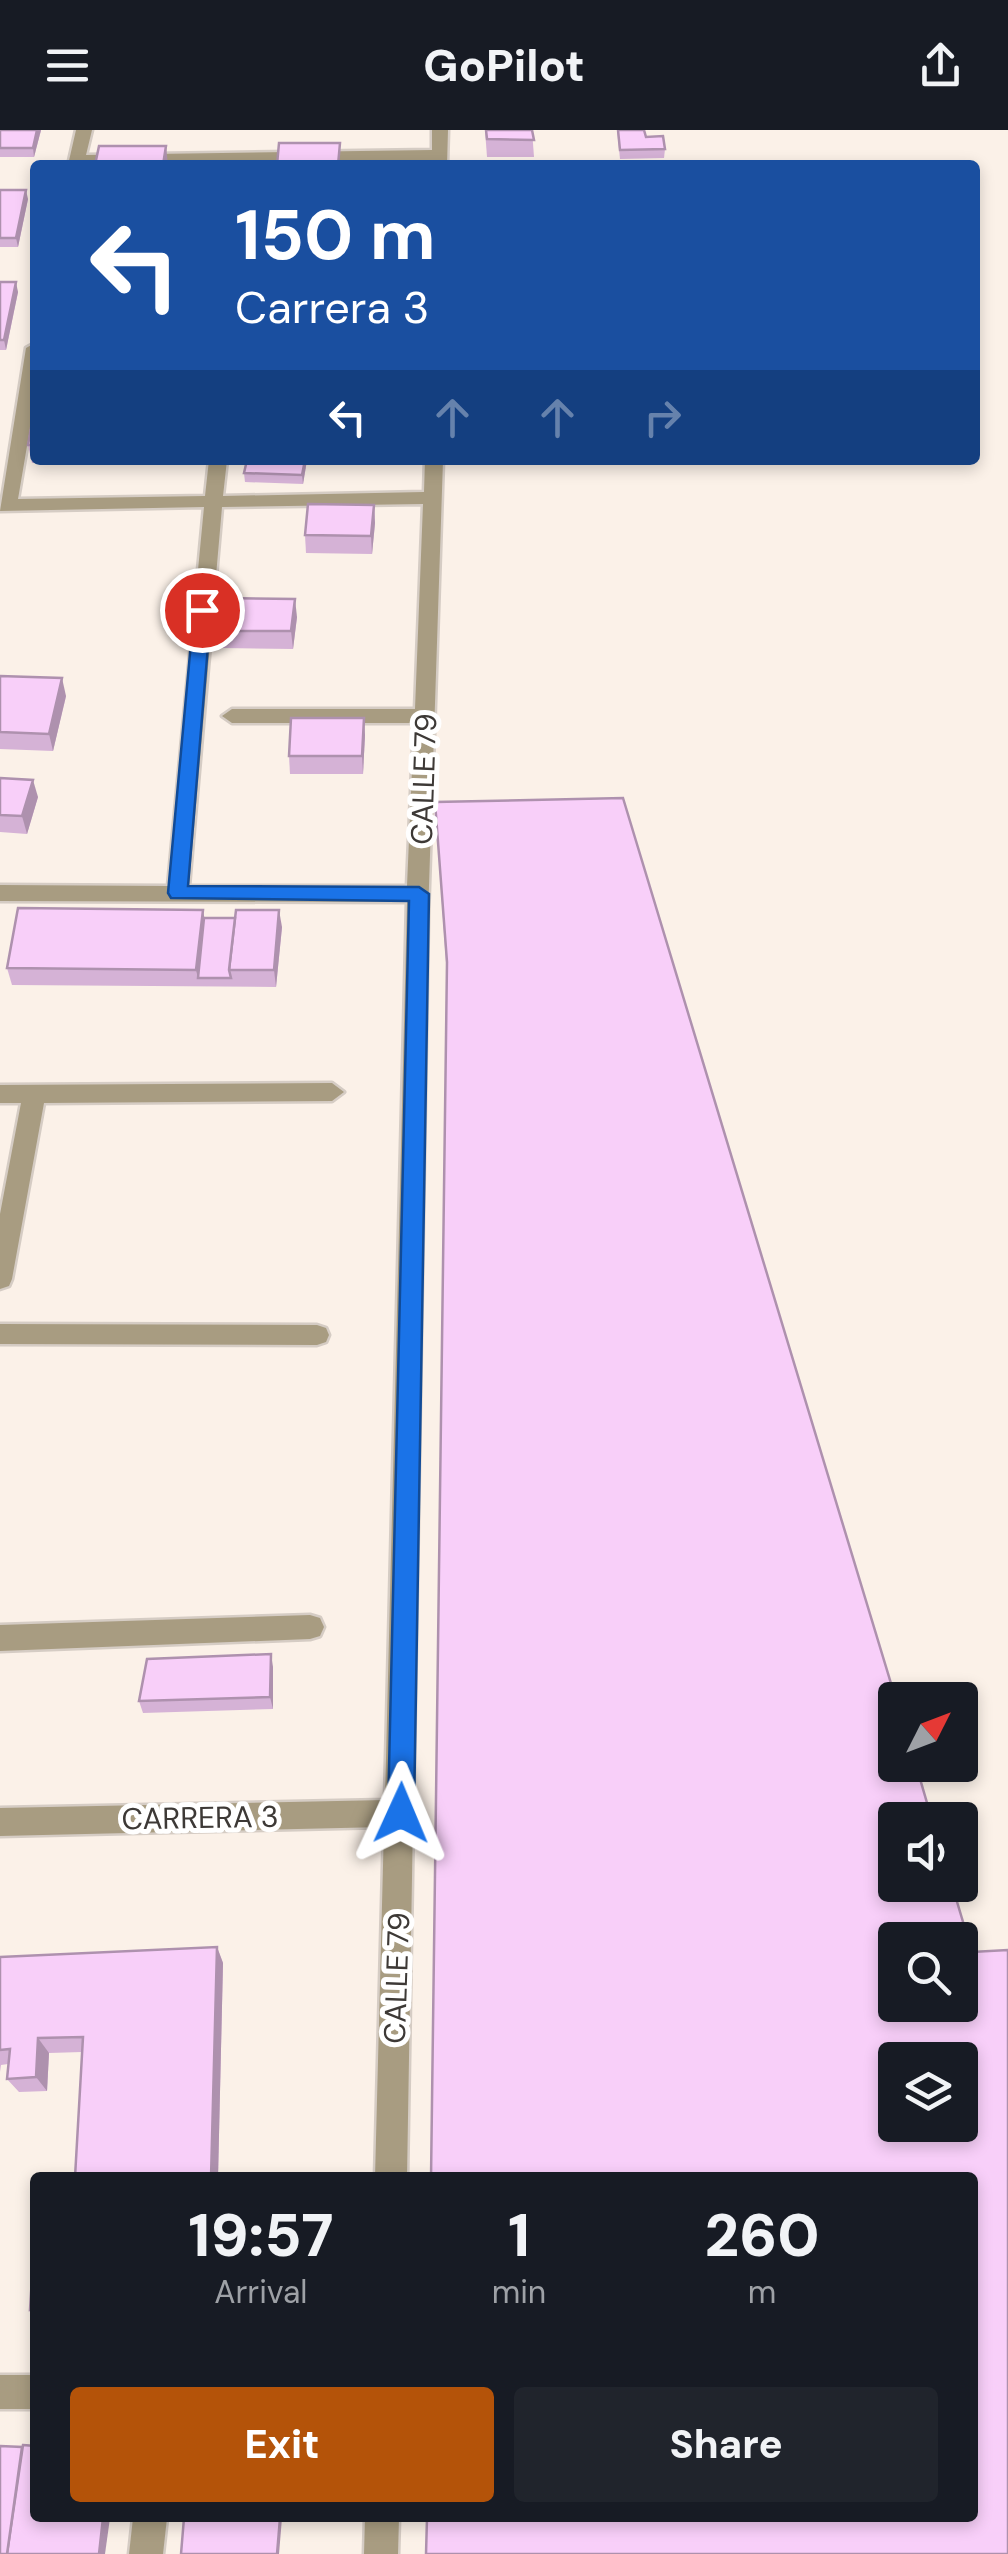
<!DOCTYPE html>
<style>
:root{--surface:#171b24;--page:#20242c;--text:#f1f3f6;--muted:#9ea1a6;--accent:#b45309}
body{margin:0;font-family:"DM Sans",sans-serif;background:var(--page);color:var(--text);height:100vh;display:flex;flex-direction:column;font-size:38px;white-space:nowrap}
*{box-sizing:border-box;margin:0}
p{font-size:32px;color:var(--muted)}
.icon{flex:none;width:55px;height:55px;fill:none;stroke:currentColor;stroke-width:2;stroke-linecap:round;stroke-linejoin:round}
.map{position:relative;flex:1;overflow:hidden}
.details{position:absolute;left:30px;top:2042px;width:948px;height:350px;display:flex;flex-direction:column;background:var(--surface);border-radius:10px;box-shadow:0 5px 15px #0003}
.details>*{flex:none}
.guide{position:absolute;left:30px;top:30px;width:950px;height:305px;border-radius:10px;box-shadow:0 5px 15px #0003;background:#1a4fa0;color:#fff;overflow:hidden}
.needle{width:65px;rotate:48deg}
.tools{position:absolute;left:878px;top:1552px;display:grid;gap:20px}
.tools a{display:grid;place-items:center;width:100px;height:100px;border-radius:10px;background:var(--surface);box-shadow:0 5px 15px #0003;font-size:50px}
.pin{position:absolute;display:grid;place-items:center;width:85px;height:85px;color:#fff;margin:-42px;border:5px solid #fff;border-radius:50%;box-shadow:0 2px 10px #0007}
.me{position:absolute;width:110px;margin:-55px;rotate:1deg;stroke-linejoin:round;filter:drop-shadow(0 0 8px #0008)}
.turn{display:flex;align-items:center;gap:35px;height:210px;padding:0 40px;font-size:45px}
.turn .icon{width:130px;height:130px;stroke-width:2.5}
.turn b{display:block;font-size:70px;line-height:85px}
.lanes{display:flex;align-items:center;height:95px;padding:0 40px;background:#0003;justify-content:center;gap:50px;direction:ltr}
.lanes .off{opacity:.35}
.eta{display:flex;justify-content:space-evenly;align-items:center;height:170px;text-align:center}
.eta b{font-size:60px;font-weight:800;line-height:70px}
.primary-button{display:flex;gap:20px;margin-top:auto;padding:20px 40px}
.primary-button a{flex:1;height:115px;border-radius:10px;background:var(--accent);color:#fff;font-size:40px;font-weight:800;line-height:115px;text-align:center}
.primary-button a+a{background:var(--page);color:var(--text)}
header{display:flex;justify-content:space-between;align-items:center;height:130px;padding:0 40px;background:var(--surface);font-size:45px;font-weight:800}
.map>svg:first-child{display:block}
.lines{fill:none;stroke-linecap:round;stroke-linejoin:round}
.minor-casing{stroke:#d5ccc4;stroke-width:5}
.minor{fill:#a89c81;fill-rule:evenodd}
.wall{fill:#d5b2d6}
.shaded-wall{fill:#ae91ae}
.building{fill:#f8cff9;stroke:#ae91ae;stroke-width:2.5;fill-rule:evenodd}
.route{fill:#1a73e8;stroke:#114b97;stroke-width:2.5}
.labels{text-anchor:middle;stroke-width:10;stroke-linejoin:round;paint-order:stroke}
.street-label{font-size:30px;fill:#3d3936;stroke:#fff}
</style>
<header><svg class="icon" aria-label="menu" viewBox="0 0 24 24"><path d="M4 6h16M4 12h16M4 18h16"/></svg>GoPilot<svg class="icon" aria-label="share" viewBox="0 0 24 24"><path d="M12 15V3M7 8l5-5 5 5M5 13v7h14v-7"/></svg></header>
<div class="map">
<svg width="1008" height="2424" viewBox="0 0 1008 2424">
<rect width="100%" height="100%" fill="#fbf1e8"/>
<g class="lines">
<defs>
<g id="minor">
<polygon points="76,0 92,0 86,25 432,20 432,0 448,0 447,35 431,35 431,30 68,35"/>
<path d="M35,213V269L18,369L205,366L209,330H227L223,366L424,362L425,330H443L428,786L407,2048H375L384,1697L0,1706V1678L385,1670L407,772L0,771V755L168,756L204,377L0,381L26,218ZM423,374L415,579H232L222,586L232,593H414L407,756H189L222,377Z"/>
<polygon points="332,953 344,962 332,971 44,973 12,1149 9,1156 0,1159 0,1084 21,973 0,973 0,955"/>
<polygon points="0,1194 317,1195 326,1198 329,1205 326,1212 317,1215 0,1214"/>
<polygon points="310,1485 320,1488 324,1497 320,1506 310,1509 0,1521 0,1495"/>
<rect x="0" y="2245" width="35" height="34"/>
<polygon points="133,2388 167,2388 163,2424 129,2424"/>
<polygon points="365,2388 399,2388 398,2424 364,2424"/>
</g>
</defs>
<!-- minor casing -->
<use href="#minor" class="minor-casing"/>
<!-- minor -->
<use href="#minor" class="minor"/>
</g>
<!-- wall -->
<g class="wall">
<polygon points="0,0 41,0 34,27 0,27"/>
<polygon points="485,0 532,0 534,27 487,27"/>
<polygon points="617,0 646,7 665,19 664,28 620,29"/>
<polygon points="0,60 28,69 18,117 0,117"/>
<polygon points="0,152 18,162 6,220 0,220"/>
<polygon points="35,281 35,330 88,330 87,332 32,333 28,315"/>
<polygon points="307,330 303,354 245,352 244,343"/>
<polygon points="374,375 375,393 372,424 306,423 305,405"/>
<polygon points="297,487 293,519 223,518 220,501"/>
<polygon points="0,546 66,566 53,621 0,619"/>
<polygon points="365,605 363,644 290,644 289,626"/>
<polygon points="0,648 38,667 27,704 0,702"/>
<polygon points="435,672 1008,2424 447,848"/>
<polygon points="204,788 235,788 282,797 276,857 12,855 7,838"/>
<polygon points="273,1537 273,1579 143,1583 139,1571"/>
<polygon points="217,1817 223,1833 218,2048 66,2048 75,2047 82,1922 49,1923 47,1961 19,1962 7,1949 8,1934 1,1935 0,1942 0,1827"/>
</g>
<!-- shaded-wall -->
<g class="shaded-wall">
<polygon points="37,0 41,0 34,27 33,18"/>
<polygon points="166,16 168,35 163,35"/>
<polygon points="26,60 28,69 18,117 16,108"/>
<polygon points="16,152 18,162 6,220 4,210"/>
<polygon points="305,330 307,330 303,354 302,345"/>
<polygon points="374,375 375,393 372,424 371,406"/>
<polygon points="295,469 297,487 293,519 291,501"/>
<polygon points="62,548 66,566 53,621 49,604"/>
<polygon points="364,588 365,605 363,644 362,626"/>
<polygon points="33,650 38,667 27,704 22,686"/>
<polygon points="203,780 206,797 198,848 196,840"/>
<polygon points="279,780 282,797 276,857 274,840"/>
<polygon points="271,1524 273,1537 273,1579 270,1567"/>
<polygon points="217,1817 223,1833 218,2048 211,2048"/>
<polygon points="38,1908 49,1923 47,1961 36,1947"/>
<polygon points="103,2388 110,2388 105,2424 99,2424"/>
<polygon points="280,2388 282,2388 279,2424 277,2424"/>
</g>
<!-- building -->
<g class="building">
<polygon points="0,0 37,0 33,18 0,18"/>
<polygon points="486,0 532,0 534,10 487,9"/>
<polygon points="618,0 644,0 646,7 663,6 665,19 620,20"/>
<polygon points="279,13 340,13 338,35 277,35"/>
<polygon points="99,16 166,16 163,35 95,35"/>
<polygon points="0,60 26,60 16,108 0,108"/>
<polygon points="0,152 16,152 4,210 0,210"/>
<polygon points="34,281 35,315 28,315"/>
<polygon points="247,330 305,330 302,345 244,343"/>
<polygon points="308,374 374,375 371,406 305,405"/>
<polygon points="224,468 295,469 291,501 220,501"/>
<polygon points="0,546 62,548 49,604 0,602"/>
<polygon points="291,588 364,588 362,626 289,626"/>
<polygon points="0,648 33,650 22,686 0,685"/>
<path d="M623,668L896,1570L895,1635H916L932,1690H895V1755H952L972,1822L1008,1820V2424H426L427,2388H972V2048H431L447,832L435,672ZM895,1810H960V1875H895ZM895,1930H960V1995H895Z"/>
<polygon points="18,778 203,780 196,840 7,838"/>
<polygon points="236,780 279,780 274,840 229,840"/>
<polygon points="204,788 235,788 229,840 231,848 198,848"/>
<polygon points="271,1524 270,1567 139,1571 147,1529"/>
<polygon points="217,1817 211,2048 66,2048 75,2047 83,1907 38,1908 36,1947 7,1949 10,1919 0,1920 0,1827"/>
<polygon points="35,2097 35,2179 30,2180"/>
<polygon points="23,2315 35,2316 35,2388 103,2388 99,2424 7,2424"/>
<polygon points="0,2316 22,2317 7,2424 0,2424"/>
<polygon points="184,2388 280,2388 277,2424 181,2424"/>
</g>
<!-- route -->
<polygon class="route" points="202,474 211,480 188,756 419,757 429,764 414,1683 410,1692 401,1695 392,1692 388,1683 409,771 171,768 168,763 194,480"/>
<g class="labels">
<!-- street labels -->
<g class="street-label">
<text transform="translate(424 649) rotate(-88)" y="10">CALLE 79</text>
<text transform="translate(200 1688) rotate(-1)" y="10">CARRERA 3</text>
<text transform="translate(397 1848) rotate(-88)" y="10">CALLE 79</text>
</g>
</g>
</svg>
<div class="tools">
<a><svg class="needle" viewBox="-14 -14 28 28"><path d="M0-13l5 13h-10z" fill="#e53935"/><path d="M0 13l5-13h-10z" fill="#9ea1a6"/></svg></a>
<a><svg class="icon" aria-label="sound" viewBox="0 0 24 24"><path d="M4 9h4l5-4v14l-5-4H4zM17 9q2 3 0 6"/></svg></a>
<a><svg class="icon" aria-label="search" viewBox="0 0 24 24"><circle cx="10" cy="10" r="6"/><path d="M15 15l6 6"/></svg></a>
<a><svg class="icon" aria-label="layers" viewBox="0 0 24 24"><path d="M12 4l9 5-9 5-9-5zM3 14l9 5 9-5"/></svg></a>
</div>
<div class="pin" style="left:202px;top:480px;background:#d93025"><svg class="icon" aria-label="arrive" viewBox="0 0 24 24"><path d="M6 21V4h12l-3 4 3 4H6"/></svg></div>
<svg class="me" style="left:401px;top:1683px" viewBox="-20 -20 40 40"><path d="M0-17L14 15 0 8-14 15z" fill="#1a73e8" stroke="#fff" stroke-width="4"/></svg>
<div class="guide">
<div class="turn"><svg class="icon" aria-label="left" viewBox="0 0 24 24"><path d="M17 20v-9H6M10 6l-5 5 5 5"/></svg><div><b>150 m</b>Carrera 3</div></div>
<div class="lanes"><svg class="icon" aria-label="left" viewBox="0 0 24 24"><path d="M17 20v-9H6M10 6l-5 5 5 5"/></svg><svg class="icon off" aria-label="ahead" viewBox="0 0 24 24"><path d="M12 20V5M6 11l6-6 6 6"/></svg><svg class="icon off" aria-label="ahead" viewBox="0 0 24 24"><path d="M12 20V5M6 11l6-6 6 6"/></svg><svg class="icon off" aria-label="right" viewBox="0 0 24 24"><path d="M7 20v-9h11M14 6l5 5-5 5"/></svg></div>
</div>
<section class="details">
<div class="eta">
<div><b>19:57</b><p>Arrival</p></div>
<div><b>1</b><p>min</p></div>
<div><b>260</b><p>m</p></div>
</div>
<div class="primary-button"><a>Exit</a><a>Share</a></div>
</section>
</div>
